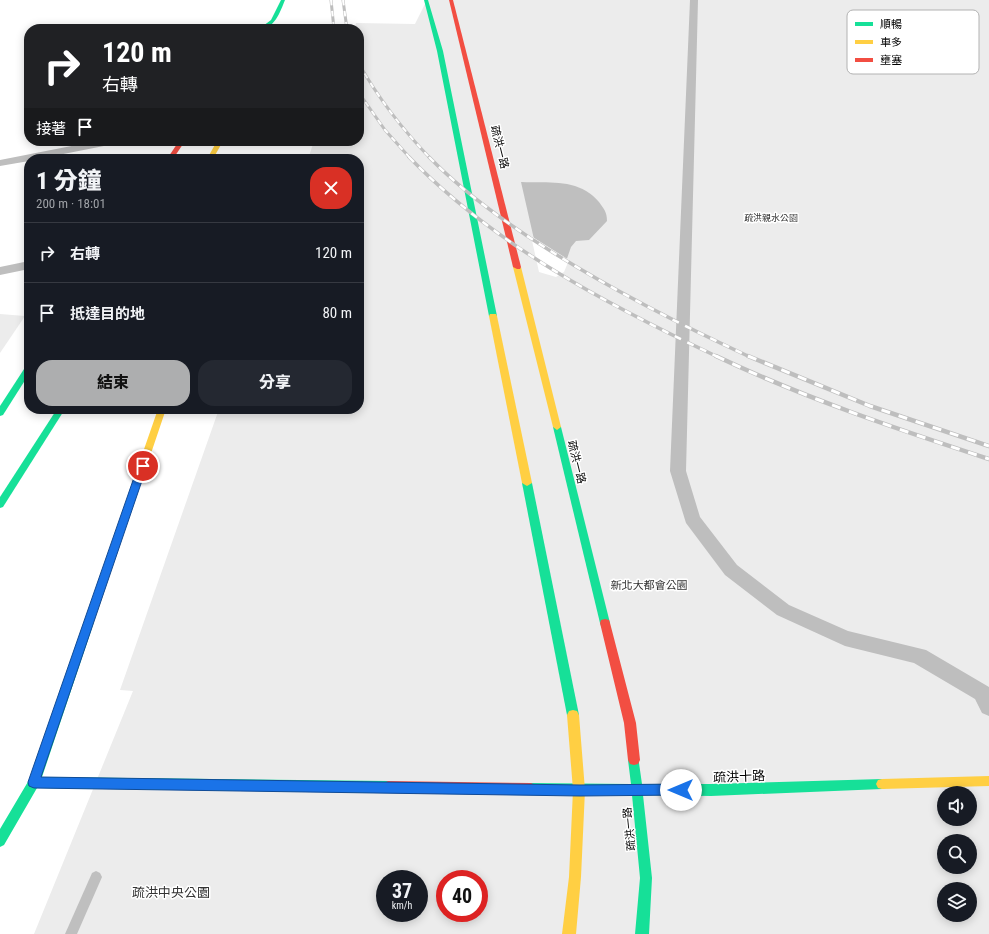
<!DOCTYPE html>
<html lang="zh-TW">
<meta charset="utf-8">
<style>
:root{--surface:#171b24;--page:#242831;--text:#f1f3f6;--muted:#9ea1a6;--line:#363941;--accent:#adaeaf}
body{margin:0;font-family:"Roboto Condensed","Noto Sans TC",sans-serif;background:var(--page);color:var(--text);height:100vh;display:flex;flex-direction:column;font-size:15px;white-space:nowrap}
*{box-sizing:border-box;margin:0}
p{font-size:13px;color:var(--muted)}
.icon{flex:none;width:22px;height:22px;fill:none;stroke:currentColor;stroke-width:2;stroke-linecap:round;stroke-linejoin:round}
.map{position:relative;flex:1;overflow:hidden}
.sheet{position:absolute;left:24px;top:154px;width:340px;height:260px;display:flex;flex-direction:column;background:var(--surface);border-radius:16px;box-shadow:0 2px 10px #0003}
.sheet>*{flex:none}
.hud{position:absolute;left:24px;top:24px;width:340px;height:122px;border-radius:16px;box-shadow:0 2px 10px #0003;background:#202124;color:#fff;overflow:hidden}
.tools{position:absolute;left:937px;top:786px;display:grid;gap:8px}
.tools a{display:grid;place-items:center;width:40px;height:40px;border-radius:50%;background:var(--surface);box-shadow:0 2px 10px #0003;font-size:20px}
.speed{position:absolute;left:376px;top:870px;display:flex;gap:8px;font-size:20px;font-weight:700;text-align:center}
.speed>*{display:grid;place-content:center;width:52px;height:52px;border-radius:50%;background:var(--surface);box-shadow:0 2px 10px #0003;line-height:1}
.speed small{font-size:10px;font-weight:400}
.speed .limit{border:6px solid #d22;background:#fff;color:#111}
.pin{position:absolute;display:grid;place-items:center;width:34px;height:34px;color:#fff;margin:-17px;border:2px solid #fff;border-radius:50%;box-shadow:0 1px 4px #0007}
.me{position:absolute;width:44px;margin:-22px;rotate:270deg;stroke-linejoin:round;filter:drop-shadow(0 0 3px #0008)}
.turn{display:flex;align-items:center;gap:14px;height:84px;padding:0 12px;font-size:18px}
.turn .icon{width:52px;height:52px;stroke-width:2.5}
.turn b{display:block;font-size:28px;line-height:34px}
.then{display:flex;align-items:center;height:38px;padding:0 12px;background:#0003;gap:8px;font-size:15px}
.round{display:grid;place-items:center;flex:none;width:42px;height:42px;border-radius:16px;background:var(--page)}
.headline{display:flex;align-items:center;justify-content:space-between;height:68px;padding:0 12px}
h1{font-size:24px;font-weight:800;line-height:30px}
.action{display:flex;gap:8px;margin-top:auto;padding:8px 12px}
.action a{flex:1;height:46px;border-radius:16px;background:var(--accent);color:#111;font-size:16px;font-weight:800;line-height:46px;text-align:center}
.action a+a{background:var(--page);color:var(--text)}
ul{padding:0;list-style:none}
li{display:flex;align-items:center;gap:12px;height:60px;padding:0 12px;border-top:1px solid var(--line)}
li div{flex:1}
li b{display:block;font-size:15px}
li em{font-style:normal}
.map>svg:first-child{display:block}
.green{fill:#ececec;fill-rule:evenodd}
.water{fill:#bfbfbf}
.pier{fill:#fff}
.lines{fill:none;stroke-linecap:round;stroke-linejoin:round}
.stream{fill:#bfbfbf;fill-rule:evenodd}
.lane{fill:#bebebe;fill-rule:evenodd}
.fast{fill:#16e098;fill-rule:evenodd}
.slow{fill:#ffcf43;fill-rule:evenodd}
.jam{fill:#f24e42;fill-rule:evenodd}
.rail-far2-casing{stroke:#bebebe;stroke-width:3}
.rail-far1-casing{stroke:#bebebe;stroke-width:3.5}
.rail-casing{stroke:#bebebe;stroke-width:4.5}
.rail-far2{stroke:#fff;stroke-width:2;stroke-dasharray:5.5;stroke-linecap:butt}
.rail-far1{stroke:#fff;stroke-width:2.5;stroke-dasharray:7;stroke-linecap:butt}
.rail{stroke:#fff;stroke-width:3;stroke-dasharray:9;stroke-linecap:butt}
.route{fill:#1a73e8;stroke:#114b97}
.labels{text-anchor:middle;stroke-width:3;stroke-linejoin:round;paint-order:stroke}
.far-park-label{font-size:9px;fill:#333;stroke:#fff}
.street-label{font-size:11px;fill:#000;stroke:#fff}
.park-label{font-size:11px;fill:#333;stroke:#fff}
.near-street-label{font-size:13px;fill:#000;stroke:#fff}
.near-park-label{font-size:13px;fill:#333;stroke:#fff}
.key{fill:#fff;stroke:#b2b2b2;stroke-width:1}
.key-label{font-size:11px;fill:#000}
</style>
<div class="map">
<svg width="989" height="934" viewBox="0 0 989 934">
<rect width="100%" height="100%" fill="#fff"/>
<!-- green -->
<g class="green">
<path d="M427,0H989V934H34L133,691L120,690L219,409H359V159H308L314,141H359V29H354L356,23L415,24ZM944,793H970V819H944ZM944,841H970V867H944ZM385,879H419V913H385ZM445,879H479V913H445ZM944,889H970V915H944Z"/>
<polygon points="0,314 25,316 0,353"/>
</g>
<!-- water -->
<path class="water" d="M521,182C548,183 580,178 599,202C604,209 607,212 607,221L589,240L576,241L571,247L563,270H541Z"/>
<!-- pier -->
<polygon class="pier" points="531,236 569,260 564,272 556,277 539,272"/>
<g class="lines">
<!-- stream -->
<polygon class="stream" points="96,871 100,873 102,877 77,934 65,934 92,873"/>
<!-- lane -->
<g class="lane">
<polygon points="690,0 698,0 686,471 700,517 737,565 789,605 848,631 926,650 989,687 989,716 982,713 975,699 914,663 845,646 777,615 725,575 686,523 670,471"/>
<polygon points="97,141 120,141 114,144 38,159 29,159 29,161 0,166 0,160"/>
<polygon points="29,261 29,269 0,275 0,267"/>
</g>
<!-- fast -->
<g class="fast">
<path d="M281,0H285C280,12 275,29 259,29L271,20Z"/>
<polygon points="424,0 428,0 443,51 497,316 493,318 489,316 437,51"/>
<polygon points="29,365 29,374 3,415 0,416 0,406 26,366"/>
<polygon points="57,409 65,409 3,507 0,508 0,497"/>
<polygon points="557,424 561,427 610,623 609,626 605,627 601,626 600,623 553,427"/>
<polygon points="527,480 532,483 579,715 577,719 573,720 569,719 567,715 522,483"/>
<polygon points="89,618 93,619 94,622 42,777 388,781 392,783 394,787 392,791 388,793 37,788 4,845 0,847 0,829 29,780 84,622 85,619"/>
<polygon points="634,755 638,756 642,784 711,784 882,779 886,780 888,784 886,788 882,789 711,796 643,795 652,878 649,934 635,934 640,878 632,795 531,795 527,793 525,789 527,785 531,783 631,784 628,760 630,756"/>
</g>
<!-- slow -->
<g class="slow">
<polygon points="217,141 223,141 213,159 207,159"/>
<polygon points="514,265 517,265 521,267 561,427 557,430 553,427 513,267"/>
<polygon points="490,314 496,314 497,316 532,483 527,486 522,483 489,316"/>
<polygon points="158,409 166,409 94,622 93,625 89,626 85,625 84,622"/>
<polygon points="573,710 577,711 579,715 585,790 581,877 576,934 562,934 569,877 573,790 567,715 569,711"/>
<polygon points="989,776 989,786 882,789 878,788 876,784 878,780 882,779"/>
</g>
<!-- jam -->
<g class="jam">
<polygon points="449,0 453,0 521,267 520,269 517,269 513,267"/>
<polygon points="179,141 185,141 173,159 167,159"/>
<polygon points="605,619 609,620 610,623 636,723 640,760 638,764 634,765 630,764 628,760 624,723 600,623 601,620"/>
<polygon points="388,781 531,783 535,785 537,789 535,793 531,795 388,793 384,791 382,787 384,783"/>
</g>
<defs>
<g id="rail-far2">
<polyline points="331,0 334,29"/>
<polyline points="343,0 347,29"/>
<path d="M359,64C379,99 402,129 430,158"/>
<polyline points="359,93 385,130 410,158"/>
</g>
<g id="rail-far1">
<path d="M409,157C494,245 608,305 718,357"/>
<path d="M429,157C464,193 506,223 549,250C614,291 681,325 750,357"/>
</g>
<g id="rail">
<path d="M716,356C804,398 897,429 989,459"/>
<polyline points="748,356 870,406 989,446"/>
</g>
</defs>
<!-- rail-far2 casing -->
<use href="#rail-far2" class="rail-far2-casing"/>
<!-- rail-far1 casing -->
<use href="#rail-far1" class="rail-far1-casing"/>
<!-- rail casing -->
<use href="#rail" class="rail-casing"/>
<!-- rail-far2 -->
<use href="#rail-far2" class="rail-far2"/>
<!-- rail-far1 -->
<use href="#rail-far1" class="rail-far1"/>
<!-- rail -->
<use href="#rail" class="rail"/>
</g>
<!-- route -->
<polygon class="route" points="143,463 147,466 41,777 580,785 681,784 686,786 687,790 686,794 681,795 580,796 34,788 29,786 28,782 138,466"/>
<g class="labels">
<!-- far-park labels -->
<g class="far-park-label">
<text x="771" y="221">疏洪親水公園</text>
</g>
<!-- street labels -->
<g class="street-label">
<text transform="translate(500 147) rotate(76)" y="4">疏洪一路</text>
<text transform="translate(577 462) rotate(76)" y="4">疏洪一路</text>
<text transform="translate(629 829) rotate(-96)" y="4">疏洪一路</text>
</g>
<!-- park labels -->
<g class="park-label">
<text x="649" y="589">新北大都會公園</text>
</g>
<!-- near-street labels -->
<g class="near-street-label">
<text transform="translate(739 776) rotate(-2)" y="5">疏洪十路</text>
</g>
<!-- near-park labels -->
<g class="near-park-label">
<text x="171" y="897">疏洪中央公園</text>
</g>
</g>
<!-- legend -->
<rect x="847" y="10" width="132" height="64" rx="6" class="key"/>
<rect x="855" y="22" width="18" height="4" fill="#16e098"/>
<rect x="855" y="40" width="18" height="4" fill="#ffcf43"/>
<rect x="855" y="58" width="18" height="4" fill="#f24e42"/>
<g class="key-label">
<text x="880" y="28">順暢</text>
<text x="880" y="46">車多</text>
<text x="880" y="64">壅塞</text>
</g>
</svg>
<div class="tools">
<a><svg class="icon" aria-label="sound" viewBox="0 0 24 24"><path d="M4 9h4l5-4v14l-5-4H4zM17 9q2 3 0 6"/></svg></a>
<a><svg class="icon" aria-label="search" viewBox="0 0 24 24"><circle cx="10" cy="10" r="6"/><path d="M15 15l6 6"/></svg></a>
<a><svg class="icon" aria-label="layers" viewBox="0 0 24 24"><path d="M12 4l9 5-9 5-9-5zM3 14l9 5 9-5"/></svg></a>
</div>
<div class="speed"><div>37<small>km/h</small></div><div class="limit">40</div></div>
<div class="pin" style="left:143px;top:466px;background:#d93025"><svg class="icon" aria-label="arrive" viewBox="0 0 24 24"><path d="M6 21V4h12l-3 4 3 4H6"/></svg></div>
<svg class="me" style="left:681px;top:790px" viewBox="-20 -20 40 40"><circle r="19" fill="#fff"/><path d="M0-13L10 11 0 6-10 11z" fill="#1a73e8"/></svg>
<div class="hud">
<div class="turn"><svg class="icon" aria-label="right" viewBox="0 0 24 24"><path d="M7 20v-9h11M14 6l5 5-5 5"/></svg><div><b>120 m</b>右轉</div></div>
<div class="then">接著<svg class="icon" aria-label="arrive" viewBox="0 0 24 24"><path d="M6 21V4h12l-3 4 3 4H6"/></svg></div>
</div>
<section class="sheet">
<div class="headline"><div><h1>1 分鐘</h1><p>200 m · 18:01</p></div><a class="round" style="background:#d93025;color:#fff"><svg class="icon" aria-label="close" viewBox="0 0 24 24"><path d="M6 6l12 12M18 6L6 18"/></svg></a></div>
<ul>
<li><svg class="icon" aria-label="right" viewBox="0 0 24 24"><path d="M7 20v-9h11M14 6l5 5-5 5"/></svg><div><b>右轉</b></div><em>120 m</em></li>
<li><svg class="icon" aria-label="arrive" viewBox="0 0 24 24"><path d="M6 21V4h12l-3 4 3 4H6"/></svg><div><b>抵達目的地</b></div><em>80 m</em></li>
</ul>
<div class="action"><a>結束</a><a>分享</a></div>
</section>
</div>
